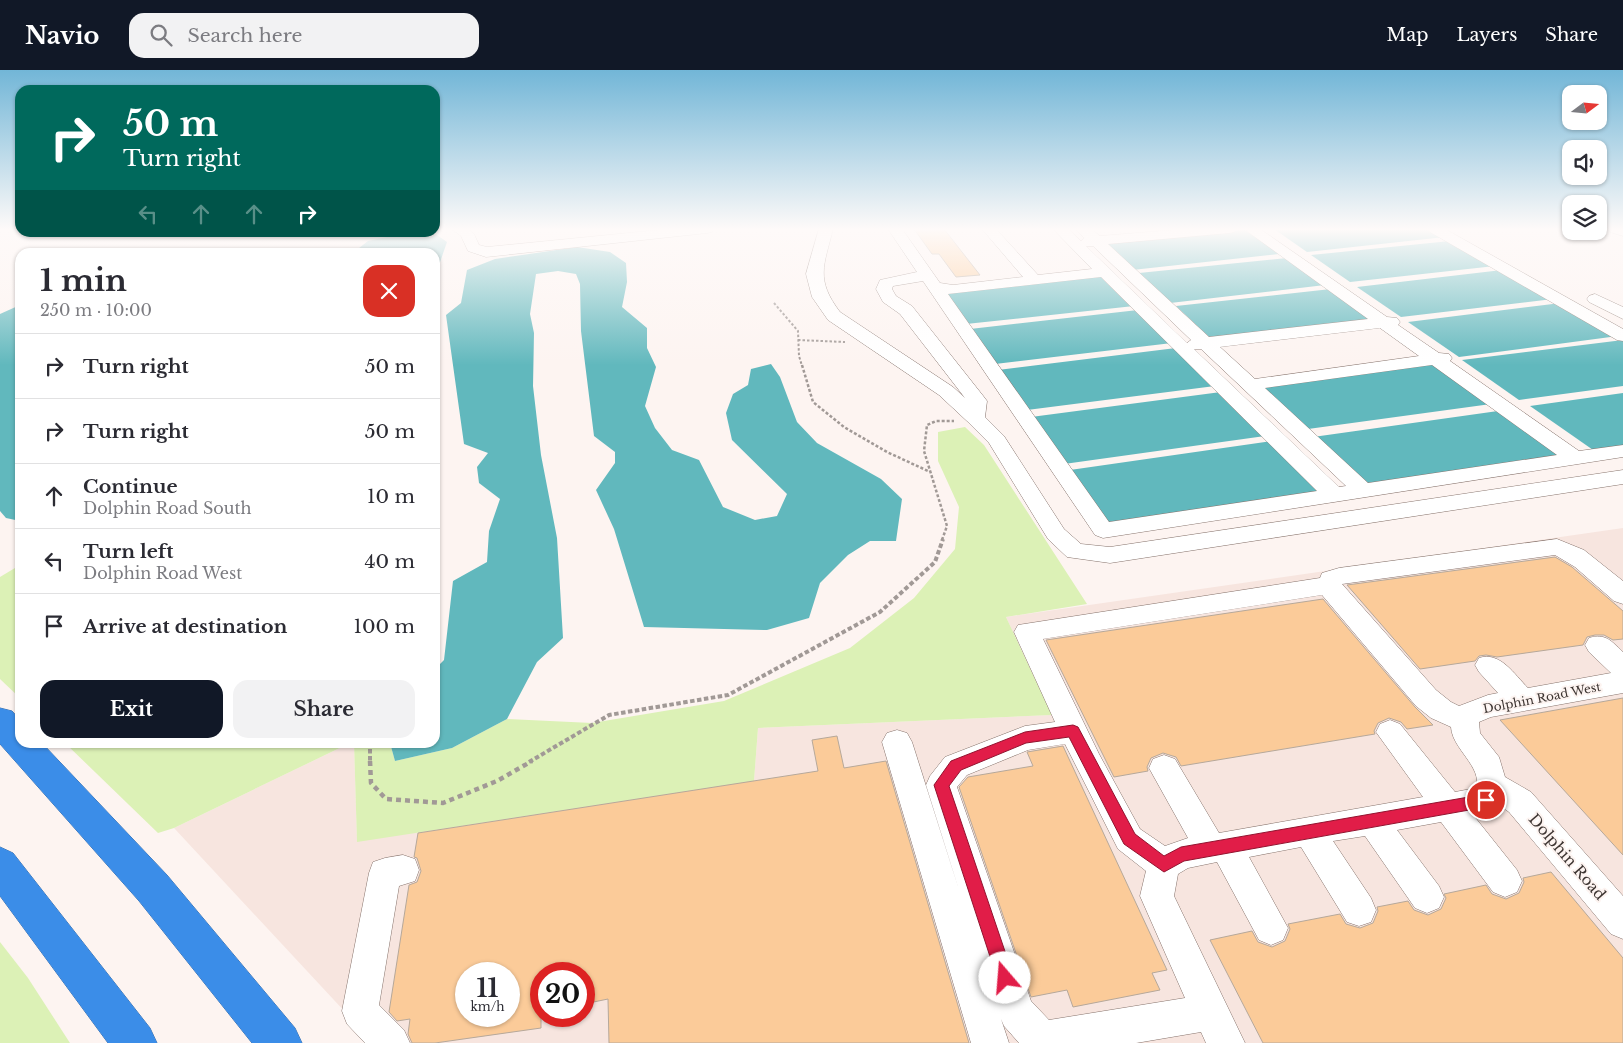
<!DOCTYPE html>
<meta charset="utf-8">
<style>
:root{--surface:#fff;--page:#f2f2f3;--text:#2b2b33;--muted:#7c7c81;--line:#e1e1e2;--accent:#111827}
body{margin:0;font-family:"Libre Baskerville",serif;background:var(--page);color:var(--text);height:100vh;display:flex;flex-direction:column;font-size:19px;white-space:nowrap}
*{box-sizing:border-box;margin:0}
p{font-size:16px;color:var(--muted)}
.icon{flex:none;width:28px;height:28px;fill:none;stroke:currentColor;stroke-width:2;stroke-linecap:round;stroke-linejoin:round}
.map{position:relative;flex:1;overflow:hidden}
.side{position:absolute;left:15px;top:178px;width:425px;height:500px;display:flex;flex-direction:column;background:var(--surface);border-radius:15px;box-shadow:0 1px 4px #0004}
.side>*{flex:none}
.top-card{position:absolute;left:15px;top:15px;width:425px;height:152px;border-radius:15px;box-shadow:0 1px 4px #0004;background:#00695c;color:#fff;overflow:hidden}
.needle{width:32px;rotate:74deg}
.tools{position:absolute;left:1562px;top:15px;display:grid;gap:10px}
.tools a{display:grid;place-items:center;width:45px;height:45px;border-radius:10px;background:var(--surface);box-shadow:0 1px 4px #0004;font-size:25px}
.speed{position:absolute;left:455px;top:892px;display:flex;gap:10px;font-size:25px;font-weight:700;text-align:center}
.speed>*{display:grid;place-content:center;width:65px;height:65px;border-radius:50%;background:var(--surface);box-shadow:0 1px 4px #0004;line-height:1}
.speed small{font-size:12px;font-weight:400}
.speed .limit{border:8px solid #d22;background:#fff;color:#111}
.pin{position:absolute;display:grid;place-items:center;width:42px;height:42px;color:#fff;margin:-21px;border:2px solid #fff;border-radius:50%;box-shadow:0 1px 5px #0007}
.me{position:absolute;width:55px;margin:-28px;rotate:342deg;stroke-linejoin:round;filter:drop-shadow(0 0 4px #0008)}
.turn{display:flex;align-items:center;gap:18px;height:105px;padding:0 25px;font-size:22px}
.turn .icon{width:65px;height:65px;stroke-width:2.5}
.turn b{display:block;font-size:35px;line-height:42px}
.lanes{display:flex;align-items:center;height:48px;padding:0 25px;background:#0003;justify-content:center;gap:25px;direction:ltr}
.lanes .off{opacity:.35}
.round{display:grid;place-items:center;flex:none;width:52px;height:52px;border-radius:15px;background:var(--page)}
.head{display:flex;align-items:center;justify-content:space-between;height:85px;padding:0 25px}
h1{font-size:30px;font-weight:700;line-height:38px}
.primary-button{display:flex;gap:10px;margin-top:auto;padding:10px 25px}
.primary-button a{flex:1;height:58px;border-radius:15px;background:var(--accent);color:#fff;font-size:20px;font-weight:700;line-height:58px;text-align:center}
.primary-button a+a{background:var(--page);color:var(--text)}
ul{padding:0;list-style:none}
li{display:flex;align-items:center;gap:15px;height:65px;padding:0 25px;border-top:1px solid var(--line)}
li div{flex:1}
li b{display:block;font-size:19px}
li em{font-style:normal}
header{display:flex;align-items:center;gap:30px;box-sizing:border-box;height:70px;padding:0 25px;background:var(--accent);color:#fff}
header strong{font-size:24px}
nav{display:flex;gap:28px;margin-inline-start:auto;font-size:18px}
.search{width:350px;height:45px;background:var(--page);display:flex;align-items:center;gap:12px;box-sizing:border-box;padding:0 18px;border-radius:15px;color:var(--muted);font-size:19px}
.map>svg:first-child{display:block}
.built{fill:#f7e5df;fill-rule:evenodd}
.green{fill:#dcf1b6}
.water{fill:#61b8bd}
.building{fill:#fbcb99;stroke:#b6a89a;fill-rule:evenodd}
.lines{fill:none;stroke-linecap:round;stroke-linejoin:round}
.minor-casing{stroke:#86736c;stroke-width:1}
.highway-casing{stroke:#3c6ea8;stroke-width:1}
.path-far3{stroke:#a19996;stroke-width:2;stroke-dasharray:2.5 2;stroke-linecap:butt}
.path-far2{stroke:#a19996;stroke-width:2.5;stroke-dasharray:3 2;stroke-linecap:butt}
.path-far1{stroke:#a19996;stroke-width:4;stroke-dasharray:4.5 2.5;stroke-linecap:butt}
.path{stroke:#a19996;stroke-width:4.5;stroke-dasharray:5 4;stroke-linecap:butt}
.minor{fill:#fff;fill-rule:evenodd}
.highway{fill:#3b8de8;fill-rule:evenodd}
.route{fill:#e11d48;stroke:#92132f}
.labels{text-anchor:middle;stroke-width:4;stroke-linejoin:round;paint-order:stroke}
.street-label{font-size:12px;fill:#3d3532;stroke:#fdf4f1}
.near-street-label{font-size:15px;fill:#3d3532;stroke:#fdf4f1}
</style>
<header>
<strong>Navio</strong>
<div class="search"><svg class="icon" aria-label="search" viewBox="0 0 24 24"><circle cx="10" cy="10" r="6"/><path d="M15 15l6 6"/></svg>Search here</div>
<nav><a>Map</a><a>Layers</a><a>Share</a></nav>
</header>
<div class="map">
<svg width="1623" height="973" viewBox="0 0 1623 973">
<rect width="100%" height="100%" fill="#fdf4f1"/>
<!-- built -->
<path class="built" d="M1623,458V973H371L360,958L174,758L350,673H354L357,771L754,711L758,658L1051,645L1006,547ZM466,904H509V946H466ZM541,904H584V946H541Z"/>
<!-- green -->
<g class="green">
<polygon points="965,357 984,375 1087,534 1006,547 1052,645 758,658 754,711 357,772 354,673 390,673 395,691 452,678 507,649 592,653 724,631 850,578 914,528 955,479 959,437 938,391 938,362"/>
<polygon points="20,495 20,628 0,609 0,507"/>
<polygon points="65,673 350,673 174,758 158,763"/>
<polygon points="0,872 28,908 70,973 0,973"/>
</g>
<!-- water -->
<g class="water">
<polygon points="1274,159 1430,159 1445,167 1307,182"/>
<polygon points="1245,160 1279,184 1132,200 1104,174"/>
<polygon points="406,163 437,165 447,172 438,198 435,217 435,182 354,182 368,171"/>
<polygon points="1450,171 1495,196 1350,212 1311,185"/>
<polygon points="577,177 610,182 626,193 627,212 622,237 647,258 647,278 656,297 645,336 655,358 672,380 699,390 723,437 755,450 777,446 787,424 732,370 726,343 733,324 748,315 751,299 771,294 780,307 797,352 817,373 881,409 902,429 896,471 870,471 848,485 820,513 809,548 767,560 644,557 614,459 596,420 615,393 615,382 594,366 581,261 580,214 576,204 558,201 536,204 530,244 534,263 533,316 541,385 557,468 563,568 537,592 507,649 452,678 395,691 390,673 435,672 435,599 444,590 453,511 487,492 489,461 500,429 479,413 477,397 488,383 464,374 446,245 461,233 467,200 495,189"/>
<polygon points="1287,188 1325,215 1170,233 1139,203"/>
<polygon points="1502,200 1553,229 1401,247 1357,217"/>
<polygon points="1104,206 1134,236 966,254 944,223"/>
<polygon points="1331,219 1375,249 1211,269 1176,236"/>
<polygon points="1561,233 1618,266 1459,287 1408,252"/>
<polygon points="20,235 20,451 6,448 0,441 0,244"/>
<polygon points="1138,240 1172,273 995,294 970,259"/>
<polygon points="1623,270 1623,316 1519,330 1462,290"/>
<polygon points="1176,278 1215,316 1027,340 998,300"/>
<polygon points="1435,294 1491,334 1308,359 1261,316"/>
<polygon points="1221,322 1265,366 1064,394 1031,347"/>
<polygon points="1623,323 1623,378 1596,382 1530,336"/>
<polygon points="1498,341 1562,388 1367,417 1313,367"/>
<polygon points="1272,371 1323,422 1108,455 1070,400"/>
</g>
<!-- building -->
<g class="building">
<polygon points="914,159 944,159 980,205 956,207 939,184 932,184"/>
<polygon points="1555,487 1572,497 1623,541 1623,569 1613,570 1604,565 1595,565 1587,567 1583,575 1497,587 1486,585 1479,586 1475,591 1420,599 1347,515"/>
<polygon points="1323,529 1415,637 1433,655 1407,659 1401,652 1389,648 1378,653 1374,661 1375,664 1181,696 1176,687 1163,683 1151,688 1147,697 1148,701 1114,707 1046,570"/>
<polygon points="1623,628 1623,785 1500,650"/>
<path d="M837,666L844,698L886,691L969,973H609L608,929L584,934V904H541V958L435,973H412L408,964L410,949L397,951L389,942L409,815L417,812L421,801L417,788L414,787L418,763L818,701L812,670ZM466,904H509V946H466Z"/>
<polygon points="1063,676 1167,900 1152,903 1160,920 1073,937 1067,920 1031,927 959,717 968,707 1033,696 1027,682"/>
<polygon points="1551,802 1623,888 1623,973 1263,973 1210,870 1252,861 1258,872 1272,877 1285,871 1290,859 1288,854 1340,844 1346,854 1360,858 1373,853 1378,841 1377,837 1408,831 1414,840 1428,845 1441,839 1446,828 1444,824 1486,815 1492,824 1506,829 1519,823 1524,812 1523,808"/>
</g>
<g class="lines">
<defs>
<g id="minor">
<polygon points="452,159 468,159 474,164 479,175 487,177 669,159 714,159 712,162 707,163 486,187 468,181 461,166"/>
<path d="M819,159H833C824,196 815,209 840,242L953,317L965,328L900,244L883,232L876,219L880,210L917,202L888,159H902L940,213L953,215L1023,207L982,159H996L1038,205L1092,199L1053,159H1068L1081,171L1084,168L1076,159H1091L1100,166L1186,159H1236L1234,162L1229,163L1108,174L1209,267L1368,249L1244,159H1260L1387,247L1397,248L1400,252L1398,255L1439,283L1449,284L1452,288L1450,291L1579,381L1623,375V387L1103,468L1095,465L923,211L893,216L892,219L896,226L912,236L984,327L987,331L985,347L1004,366L1064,459L1081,474L1110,477L1623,400V414L1110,493L1067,487L1048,469L989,373L968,352L939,325L828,250L812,227L806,204ZM1086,176H1093L1191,270L1187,273ZM1101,207L1317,421L1109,452L948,224ZM1380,258L1419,286L1255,309L1220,277ZM1194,279H1201L1346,416L1339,417ZM1432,295L1557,385L1368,413L1265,318Z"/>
<polygon points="1428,159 1445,159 1623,259 1623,271 1617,270 1430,162"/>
<polygon points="1608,159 1623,159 1623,166 1610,162"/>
<polygon points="1595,224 1623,237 1623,249 1589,232 1587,229 1589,226"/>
<path d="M1557,469L1584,480L1623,511V534L1614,531L1575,497L1555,485L1342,514L1436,620L1451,632L1459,636L1488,625L1498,623L1479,602L1475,595L1479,588C1500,581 1514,604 1528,618L1611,603L1589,582L1585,575L1589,568C1606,563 1611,571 1623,582V623L1491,647L1479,652L1480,663L1499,687L1505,707L1531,722L1623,826V869L1611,864L1509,742L1499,735L1497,740L1474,746L1517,800L1522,811L1517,822L1505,827L1493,822L1441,752L1397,760L1439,816L1444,827L1439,838L1427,843L1415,838L1365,766L1333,771L1371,828L1376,840L1371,852L1359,856L1347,852L1301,777L1249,787L1288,858L1283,870L1271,875L1259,870L1217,792L1188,798L1178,804L1174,826L1245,973H1206L1201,962L1136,973H1019L1004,956L1001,949L1009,973H971L882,672L887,663L897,660L907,663L912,672L959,820L926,715L930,706L945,687L1025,656L1055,652L1014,562L1018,555L1320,508L1322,503L1339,498ZM1322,525L1416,636L1431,648L1451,657C1452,679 1483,697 1476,718L1455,722L1400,654L1390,650L1380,654L1376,662L1423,727L1219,763L1175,689L1164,685L1153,689L1149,698L1188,768L1165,776L1140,759L1099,684L1043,569ZM1065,674L1118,779L1146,801L1140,826L1185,928L1049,950L1031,931L957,717L967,705L1028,680Z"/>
<polygon points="403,785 415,789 419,800 415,811 399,816 379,935 404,960 410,973 365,973 347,954 342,941 369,803 373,792 385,788"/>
</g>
<g id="highway">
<polygon points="0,638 12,641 20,650 20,672 41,672 167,805 295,958 302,973 252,973 139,831 0,674"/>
<polygon points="0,777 13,783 150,958 157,973 108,973 0,826"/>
</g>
</defs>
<!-- minor casing -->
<use href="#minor" class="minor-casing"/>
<!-- highway casing -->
<use href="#highway" class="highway-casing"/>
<!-- path-far3 -->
<g class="path-far3">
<polyline points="774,233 798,261 799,286 802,296"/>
<polyline points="798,270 845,272"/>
</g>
<!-- path-far2 -->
<g class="path-far2">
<polyline points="802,295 813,332 844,357 887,382 928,401"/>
<polyline points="942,470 947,456 924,381 927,355 936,351 954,351"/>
</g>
<!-- path-far1 -->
<g class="path-far1">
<polyline points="370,672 370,692"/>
<polyline points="529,692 609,645 728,625 880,542 935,492 943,469"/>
</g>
<!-- path -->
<polyline class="path" points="370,691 371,713 386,729 443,733 497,711 532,691"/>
<!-- minor -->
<use href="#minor" class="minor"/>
<!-- highway -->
<use href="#highway" class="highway"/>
</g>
<!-- sky -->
<linearGradient id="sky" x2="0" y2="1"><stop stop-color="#72b6d7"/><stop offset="0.54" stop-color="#fefaf9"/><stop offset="1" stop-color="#fefaf9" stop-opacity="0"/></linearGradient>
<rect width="1623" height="295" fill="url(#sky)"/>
<!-- route -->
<polygon class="route" points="1073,655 1078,657 1135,764 1164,786 1181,777 1486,724 1491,726 1493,730 1491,735 1486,737 1184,791 1164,802 1124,774 1069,667 1026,673 961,700 949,716 1014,908 1011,914 1005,916 999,914 997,908 934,715 951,691 1025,662"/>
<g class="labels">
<!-- street labels -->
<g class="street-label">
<text transform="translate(1542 628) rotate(-11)" y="4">Dolphin Road West</text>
</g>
<!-- near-street labels -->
<g class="near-street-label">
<text transform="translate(1567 787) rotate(49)" y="5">Dolphin Road</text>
</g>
</g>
</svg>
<div class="tools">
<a><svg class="needle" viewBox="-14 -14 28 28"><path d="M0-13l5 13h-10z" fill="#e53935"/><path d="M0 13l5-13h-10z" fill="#7c7c81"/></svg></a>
<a><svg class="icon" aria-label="sound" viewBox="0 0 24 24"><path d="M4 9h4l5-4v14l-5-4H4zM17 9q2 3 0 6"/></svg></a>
<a><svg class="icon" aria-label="layers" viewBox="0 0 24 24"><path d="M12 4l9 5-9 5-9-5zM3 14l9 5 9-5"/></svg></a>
</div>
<div class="speed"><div>11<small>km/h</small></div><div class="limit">20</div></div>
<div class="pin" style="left:1486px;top:730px;background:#d93025"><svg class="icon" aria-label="arrive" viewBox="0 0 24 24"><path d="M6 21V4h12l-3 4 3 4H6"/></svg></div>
<svg class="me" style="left:1005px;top:908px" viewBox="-20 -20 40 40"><circle r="19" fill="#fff"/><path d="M0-13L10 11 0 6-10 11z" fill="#e11d48"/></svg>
<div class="top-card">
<div class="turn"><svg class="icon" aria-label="right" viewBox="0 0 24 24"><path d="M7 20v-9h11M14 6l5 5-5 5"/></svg><div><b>50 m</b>Turn right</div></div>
<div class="lanes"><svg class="icon off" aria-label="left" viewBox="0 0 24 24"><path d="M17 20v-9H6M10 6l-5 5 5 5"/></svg><svg class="icon off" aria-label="ahead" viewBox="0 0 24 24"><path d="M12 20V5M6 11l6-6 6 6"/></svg><svg class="icon off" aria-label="ahead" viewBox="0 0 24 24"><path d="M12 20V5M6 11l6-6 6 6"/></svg><svg class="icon" aria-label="right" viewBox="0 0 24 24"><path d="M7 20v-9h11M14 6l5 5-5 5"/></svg></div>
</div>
<section class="side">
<div class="head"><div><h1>1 min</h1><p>250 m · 10:00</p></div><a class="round" style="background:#d93025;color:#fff"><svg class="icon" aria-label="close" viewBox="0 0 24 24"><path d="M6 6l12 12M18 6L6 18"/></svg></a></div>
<ul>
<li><svg class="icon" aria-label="right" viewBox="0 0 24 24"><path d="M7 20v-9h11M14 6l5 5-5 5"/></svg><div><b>Turn right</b></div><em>50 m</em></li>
<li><svg class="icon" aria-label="right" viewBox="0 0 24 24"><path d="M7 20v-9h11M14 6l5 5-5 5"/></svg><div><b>Turn right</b></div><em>50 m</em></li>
<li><svg class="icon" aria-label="ahead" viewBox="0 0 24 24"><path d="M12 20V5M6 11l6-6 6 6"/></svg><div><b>Continue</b><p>Dolphin Road South</p></div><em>10 m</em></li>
<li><svg class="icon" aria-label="left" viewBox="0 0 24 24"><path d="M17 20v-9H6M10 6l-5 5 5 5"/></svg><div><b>Turn left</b><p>Dolphin Road West</p></div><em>40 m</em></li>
<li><svg class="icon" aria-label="arrive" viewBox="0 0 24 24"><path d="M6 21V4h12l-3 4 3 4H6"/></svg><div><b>Arrive at destination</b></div><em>100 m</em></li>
</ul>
<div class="primary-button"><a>Exit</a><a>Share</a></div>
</section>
</div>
